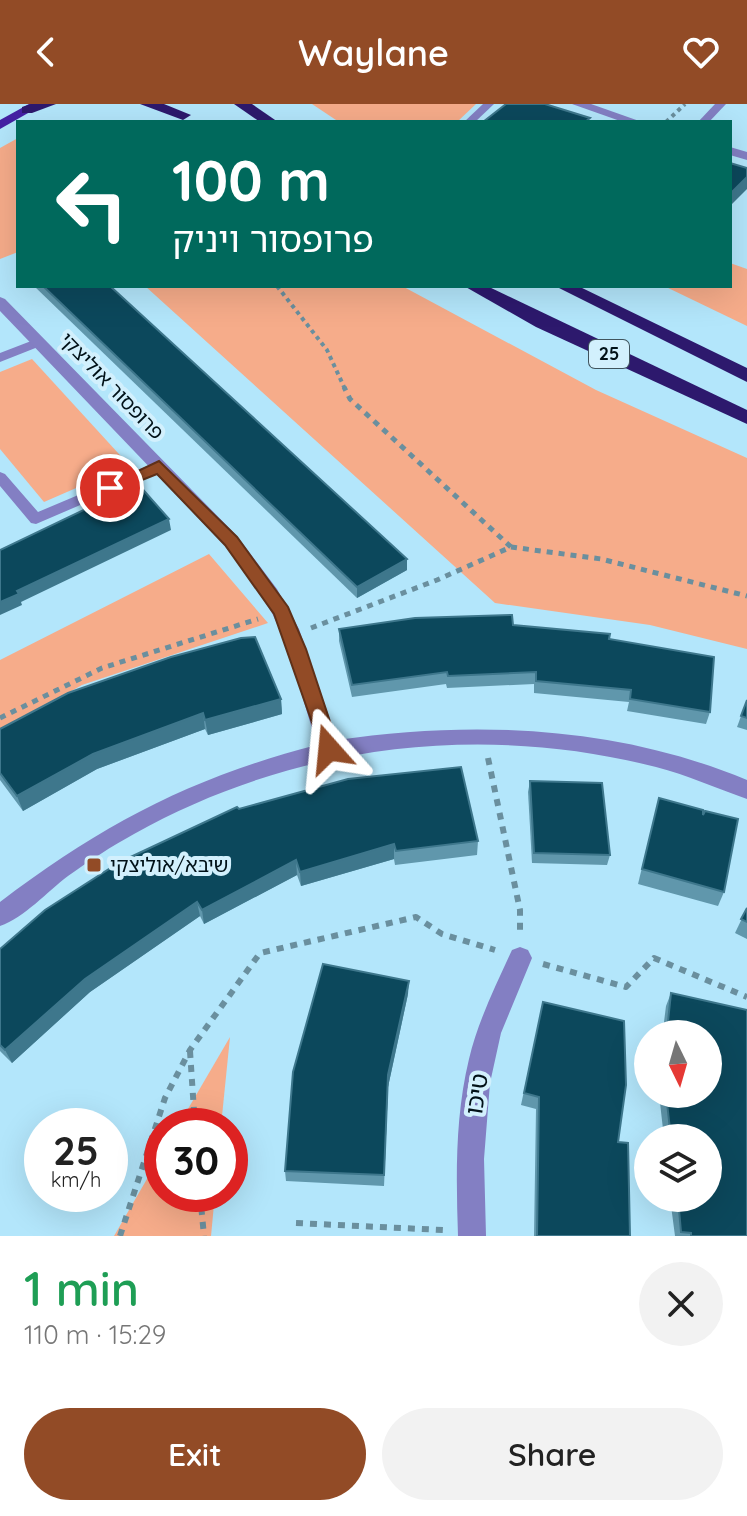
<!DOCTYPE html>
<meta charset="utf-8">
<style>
:root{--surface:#fff;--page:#f2f2f2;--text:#222;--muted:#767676;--accent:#924b26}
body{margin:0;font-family:Quicksand,"Noto Sans Hebrew",sans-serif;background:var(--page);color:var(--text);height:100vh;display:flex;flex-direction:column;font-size:30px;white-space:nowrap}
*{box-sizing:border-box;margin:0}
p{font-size:26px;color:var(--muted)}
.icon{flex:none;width:44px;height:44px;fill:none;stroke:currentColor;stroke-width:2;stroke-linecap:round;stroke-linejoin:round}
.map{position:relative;height:1132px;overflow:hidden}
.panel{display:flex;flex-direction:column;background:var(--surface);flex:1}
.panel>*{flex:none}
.guide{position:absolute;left:16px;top:16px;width:716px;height:168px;border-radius:0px;box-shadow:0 8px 32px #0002;background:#00695c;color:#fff;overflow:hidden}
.needle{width:52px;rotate:175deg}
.buttons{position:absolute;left:634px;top:916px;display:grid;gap:16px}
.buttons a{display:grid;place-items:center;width:88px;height:88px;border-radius:50%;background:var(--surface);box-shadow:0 8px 32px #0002;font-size:40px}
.speed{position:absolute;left:24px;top:1004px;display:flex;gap:16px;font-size:40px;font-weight:700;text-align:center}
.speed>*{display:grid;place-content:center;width:104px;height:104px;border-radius:50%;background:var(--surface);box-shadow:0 8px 32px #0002;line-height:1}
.speed small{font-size:20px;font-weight:400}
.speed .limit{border:12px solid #d22;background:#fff;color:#111}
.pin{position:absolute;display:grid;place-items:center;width:68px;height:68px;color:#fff;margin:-34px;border:4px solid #fff;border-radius:50%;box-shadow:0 2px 8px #0007}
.me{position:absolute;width:88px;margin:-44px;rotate:342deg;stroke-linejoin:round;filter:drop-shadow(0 0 6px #0008)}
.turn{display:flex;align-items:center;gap:28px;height:168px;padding:0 24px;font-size:36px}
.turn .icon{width:104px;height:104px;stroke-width:2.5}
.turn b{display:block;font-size:56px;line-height:68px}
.round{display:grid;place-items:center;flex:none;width:84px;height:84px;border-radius:42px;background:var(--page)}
.headline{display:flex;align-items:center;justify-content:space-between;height:136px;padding:0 24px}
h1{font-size:48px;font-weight:600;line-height:60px;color:#1e9e55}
.button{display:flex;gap:16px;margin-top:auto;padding:16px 24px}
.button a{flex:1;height:92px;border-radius:48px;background:var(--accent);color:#fff;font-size:32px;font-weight:600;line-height:92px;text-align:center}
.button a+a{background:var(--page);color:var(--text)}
header{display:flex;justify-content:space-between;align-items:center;height:104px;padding:0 24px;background:var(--accent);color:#fff;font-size:36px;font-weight:600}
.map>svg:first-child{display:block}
.green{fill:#f6ac8a}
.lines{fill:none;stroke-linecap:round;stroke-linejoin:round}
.path-far2{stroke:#6a8f9e;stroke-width:4;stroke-dasharray:4 4;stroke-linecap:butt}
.path-far1{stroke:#6a8f9e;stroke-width:5;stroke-dasharray:6 6;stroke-linecap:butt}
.path{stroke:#6a8f9e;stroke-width:6;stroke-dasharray:7 7;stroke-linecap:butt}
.lane{fill:#837fc3;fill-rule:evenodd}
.street{fill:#837fc3;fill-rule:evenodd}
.primary{fill:#4420a4;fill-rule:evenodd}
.highway{fill:#2d196d;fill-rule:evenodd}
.wall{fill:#6097ac}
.shaded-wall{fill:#3e778c}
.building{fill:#0c485c;stroke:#3e778c;stroke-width:2}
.route{fill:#924b26;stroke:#5f3119;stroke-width:2}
.poi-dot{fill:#924b26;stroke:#d2f0fd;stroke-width:3}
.labels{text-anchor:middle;stroke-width:8;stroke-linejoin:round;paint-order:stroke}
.shield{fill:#d2f0fd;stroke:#40545d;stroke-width:2}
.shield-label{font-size:18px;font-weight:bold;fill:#011118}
.street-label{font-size:20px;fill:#011118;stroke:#d2f0fd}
.poi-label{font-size:20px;fill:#011118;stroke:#d2f0fd;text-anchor:start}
.near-street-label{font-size:24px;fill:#011118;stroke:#d2f0fd}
</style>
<header><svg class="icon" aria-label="back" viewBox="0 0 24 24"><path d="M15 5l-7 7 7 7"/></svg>Waylane<svg class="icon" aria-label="heart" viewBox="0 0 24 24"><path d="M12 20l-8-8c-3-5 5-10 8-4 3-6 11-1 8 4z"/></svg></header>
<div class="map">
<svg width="747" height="1132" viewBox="0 0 747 1132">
<rect width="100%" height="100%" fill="#b3e6fb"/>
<!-- green -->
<g class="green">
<polygon points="312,0 476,0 457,18 339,18"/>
<polygon points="18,34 18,148 0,155 0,44"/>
<polygon points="730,159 747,165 747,222 664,182 730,182"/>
<polygon points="145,182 402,182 596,286 747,354 747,545 650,521 495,499"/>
<polygon points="32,255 129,361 44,398 0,345 0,268"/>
<polygon points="209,450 268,519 82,581 0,627 0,556"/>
<polygon points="230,933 221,1022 178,1022"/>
<polygon points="162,1049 162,1090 215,1090 211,1132 114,1132"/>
</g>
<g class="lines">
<!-- path-far2 -->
<g class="path-far2">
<polyline points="666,18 685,0"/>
<polyline points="277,182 327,246 345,285"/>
</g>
<!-- path-far1 -->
<g class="path-far1">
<polyline points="511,443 601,455 747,492"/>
<polyline points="311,524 437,476 511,443 350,295 344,283"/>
<polyline points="0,614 102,564 258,515"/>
</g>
<!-- path -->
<g class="path">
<polyline points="488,654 520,806 520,829"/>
<polyline points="543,860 626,883 654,854 747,893"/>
<polyline points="190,947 195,1022"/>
<polyline points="200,1090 204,1132"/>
<polyline points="296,1119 443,1126"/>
<polyline points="120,1132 165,994 190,946 260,849 416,813 442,830 495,846"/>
</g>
<!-- lane -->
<g class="lane">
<polygon points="483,0 494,0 475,18 464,18"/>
<polygon points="715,0 726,0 709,18 698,18"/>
<polygon points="39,234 45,238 43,241 0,258 0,249"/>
<polygon points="159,357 164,359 166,362 164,365 36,420 31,419 0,382 0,368 5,370 38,408"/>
</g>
<!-- street -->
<g class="street">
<polygon points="572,0 591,0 642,18 623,18"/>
<polygon points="730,43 747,48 747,56 730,51"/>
<path d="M0,193L5,195L237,432L277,485L299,525L337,636C475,616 617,622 747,676V695C716,684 687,671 656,663C480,618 292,641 134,730C112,742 89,757 68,772C47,788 25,813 0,822V798C103,720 192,673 317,641L287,542L272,509L251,477L225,442L0,207Z"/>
<path d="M520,843L528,846L532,854L501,929L490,979L484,1055L486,1132H458C456,1073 455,1013 469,955C478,917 496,881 512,846Z"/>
</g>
<!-- primary -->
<polygon class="primary" points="29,0 44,0 0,25 0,16"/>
<!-- highway -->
<g class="highway">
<polygon points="31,0 56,0 32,9 22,9 22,3"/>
<polygon points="140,0 164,0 191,11 183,16"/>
<polygon points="234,0 252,0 278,18 260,18"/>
<polygon points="464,182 487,182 747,306 747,320 536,223"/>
<polygon points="555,182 578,182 747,264 747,278"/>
</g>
</g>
<!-- wall -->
<g class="wall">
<polygon points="34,182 110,182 407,466 357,494"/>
<polygon points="513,521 609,535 710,608 706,620 627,607 629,598 534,589 534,580 447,584 446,580 352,593 339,537 339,525"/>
<polygon points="281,595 282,610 208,631 205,625 97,665 23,707 0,676 0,625"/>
<polygon points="747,596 747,626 737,623"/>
<polygon points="530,677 610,751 607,761 532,759 528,688"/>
<polygon points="659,694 703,711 724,788 718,802 638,780"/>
<polygon points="239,705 478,737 477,751 395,761 394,755 301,782 297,771 204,820 200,812 90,888 12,959 0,947 0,845"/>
<polygon points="747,804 747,835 735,829"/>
<polygon points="671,889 747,906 747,1132 675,1132 670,1094 708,1094 708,1034 664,1034 659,990 708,990 708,930 657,930 659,925 663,926 666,902"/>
<polygon points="408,890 388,983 384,1082 286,1077 285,1067"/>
<polygon points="543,898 618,1038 630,1132 534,1132 536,1005 521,1001"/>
</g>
<!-- shaded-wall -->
<g class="shaded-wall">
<polygon points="747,73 747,85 730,102 730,90"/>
<polygon points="169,415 171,426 21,498 22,501 0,511 0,498 17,487"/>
<polygon points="407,455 407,466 357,494 357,483"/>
<polygon points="281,595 282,610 208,631 205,616"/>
<polygon points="203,609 205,625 97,665 23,707 17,692 93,650"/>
<polygon points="394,740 394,755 301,782 300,768"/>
<polygon points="296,756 297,771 204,820 202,806"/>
<polygon points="197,798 200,812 90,888 12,959 5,946 85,875"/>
<polygon points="409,877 408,890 388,983 384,1082 388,971"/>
</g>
<!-- building -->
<g class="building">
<polygon points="506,0 545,0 590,14 585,18 483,18"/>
<polygon points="730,59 747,64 747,73 730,90"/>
<polygon points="43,182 110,182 407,455 357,483"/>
<polygon points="138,380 169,415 17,487 19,490 0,498 0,446"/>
<polygon points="512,511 513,521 610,530 609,535 714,553 710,608 630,595 631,586 536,577 536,568 448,572 447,568 352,581 339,525 415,514"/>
<polygon points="255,533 281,595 205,616 203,609 93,650 17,692 0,669 0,625 68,589 171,553 241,534"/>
<polygon points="747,596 747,614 741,612"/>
<polygon points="461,663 478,737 396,747 394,740 300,768 296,756 202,806 197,798 85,875 5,946 0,941 0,845 45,806 120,758 237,703 239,705 348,675"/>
<polygon points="530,677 602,679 610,751 534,749"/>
<polygon points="659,694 703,706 703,711 705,707 738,715 724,788 642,765"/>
<polygon points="747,804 747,818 741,815"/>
<polygon points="323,860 409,877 388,971 384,1071 285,1067 293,968"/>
<polygon points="671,889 747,906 747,1132 691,1132 691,1129 681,1128 678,1094 708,1094 708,1034 671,1034 666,990 708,990 708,930 659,930 659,925 667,927"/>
<polygon points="543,898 624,917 626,981 618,1038 628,1039 630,1132 537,1132 539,993 524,989"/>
</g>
<!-- route -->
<polygon class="route" points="159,357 237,433 288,503 306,545 339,645 336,650 323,650 274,510 225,441 157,370 110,389 102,384"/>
<!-- markers -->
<rect class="poi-dot" x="86" y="753" width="16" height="16" rx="4"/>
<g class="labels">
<!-- shield labels -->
<rect class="shield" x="589" y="236" width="40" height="28" rx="6"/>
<g class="shield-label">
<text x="609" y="256">25</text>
</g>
<!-- street labels -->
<g class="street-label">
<text transform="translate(112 282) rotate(46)" y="7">פרופסור אוליצקי</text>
</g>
<!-- poi labels -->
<g class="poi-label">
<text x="110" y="768">שיבא/אוליצקי</text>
</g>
<!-- near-street labels -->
<g class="near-street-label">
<text transform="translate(477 990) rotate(-81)" y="8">טיכו</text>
</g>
</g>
</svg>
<div class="buttons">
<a><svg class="needle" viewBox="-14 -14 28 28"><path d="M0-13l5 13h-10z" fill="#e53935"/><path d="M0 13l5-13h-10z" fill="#767676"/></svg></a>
<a><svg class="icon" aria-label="layers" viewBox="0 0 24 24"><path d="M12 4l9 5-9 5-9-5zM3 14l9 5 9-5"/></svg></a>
</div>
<div class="speed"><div>25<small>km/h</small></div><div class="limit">30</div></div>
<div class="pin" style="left:110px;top:384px;background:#d93025"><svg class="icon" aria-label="arrive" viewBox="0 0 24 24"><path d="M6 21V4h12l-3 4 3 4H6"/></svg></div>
<svg class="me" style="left:329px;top:645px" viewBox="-20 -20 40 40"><path d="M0-17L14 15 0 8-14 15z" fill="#924b26" stroke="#fff" stroke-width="4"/></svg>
<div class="guide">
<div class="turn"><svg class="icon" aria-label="left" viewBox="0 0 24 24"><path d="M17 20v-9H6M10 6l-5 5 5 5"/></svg><div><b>100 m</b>פרופסור ויניק</div></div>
</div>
</div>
<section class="panel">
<div class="headline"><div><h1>1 min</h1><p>110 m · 15:29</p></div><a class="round"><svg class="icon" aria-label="close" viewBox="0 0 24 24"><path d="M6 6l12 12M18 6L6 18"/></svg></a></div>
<div class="button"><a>Exit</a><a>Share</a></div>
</section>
